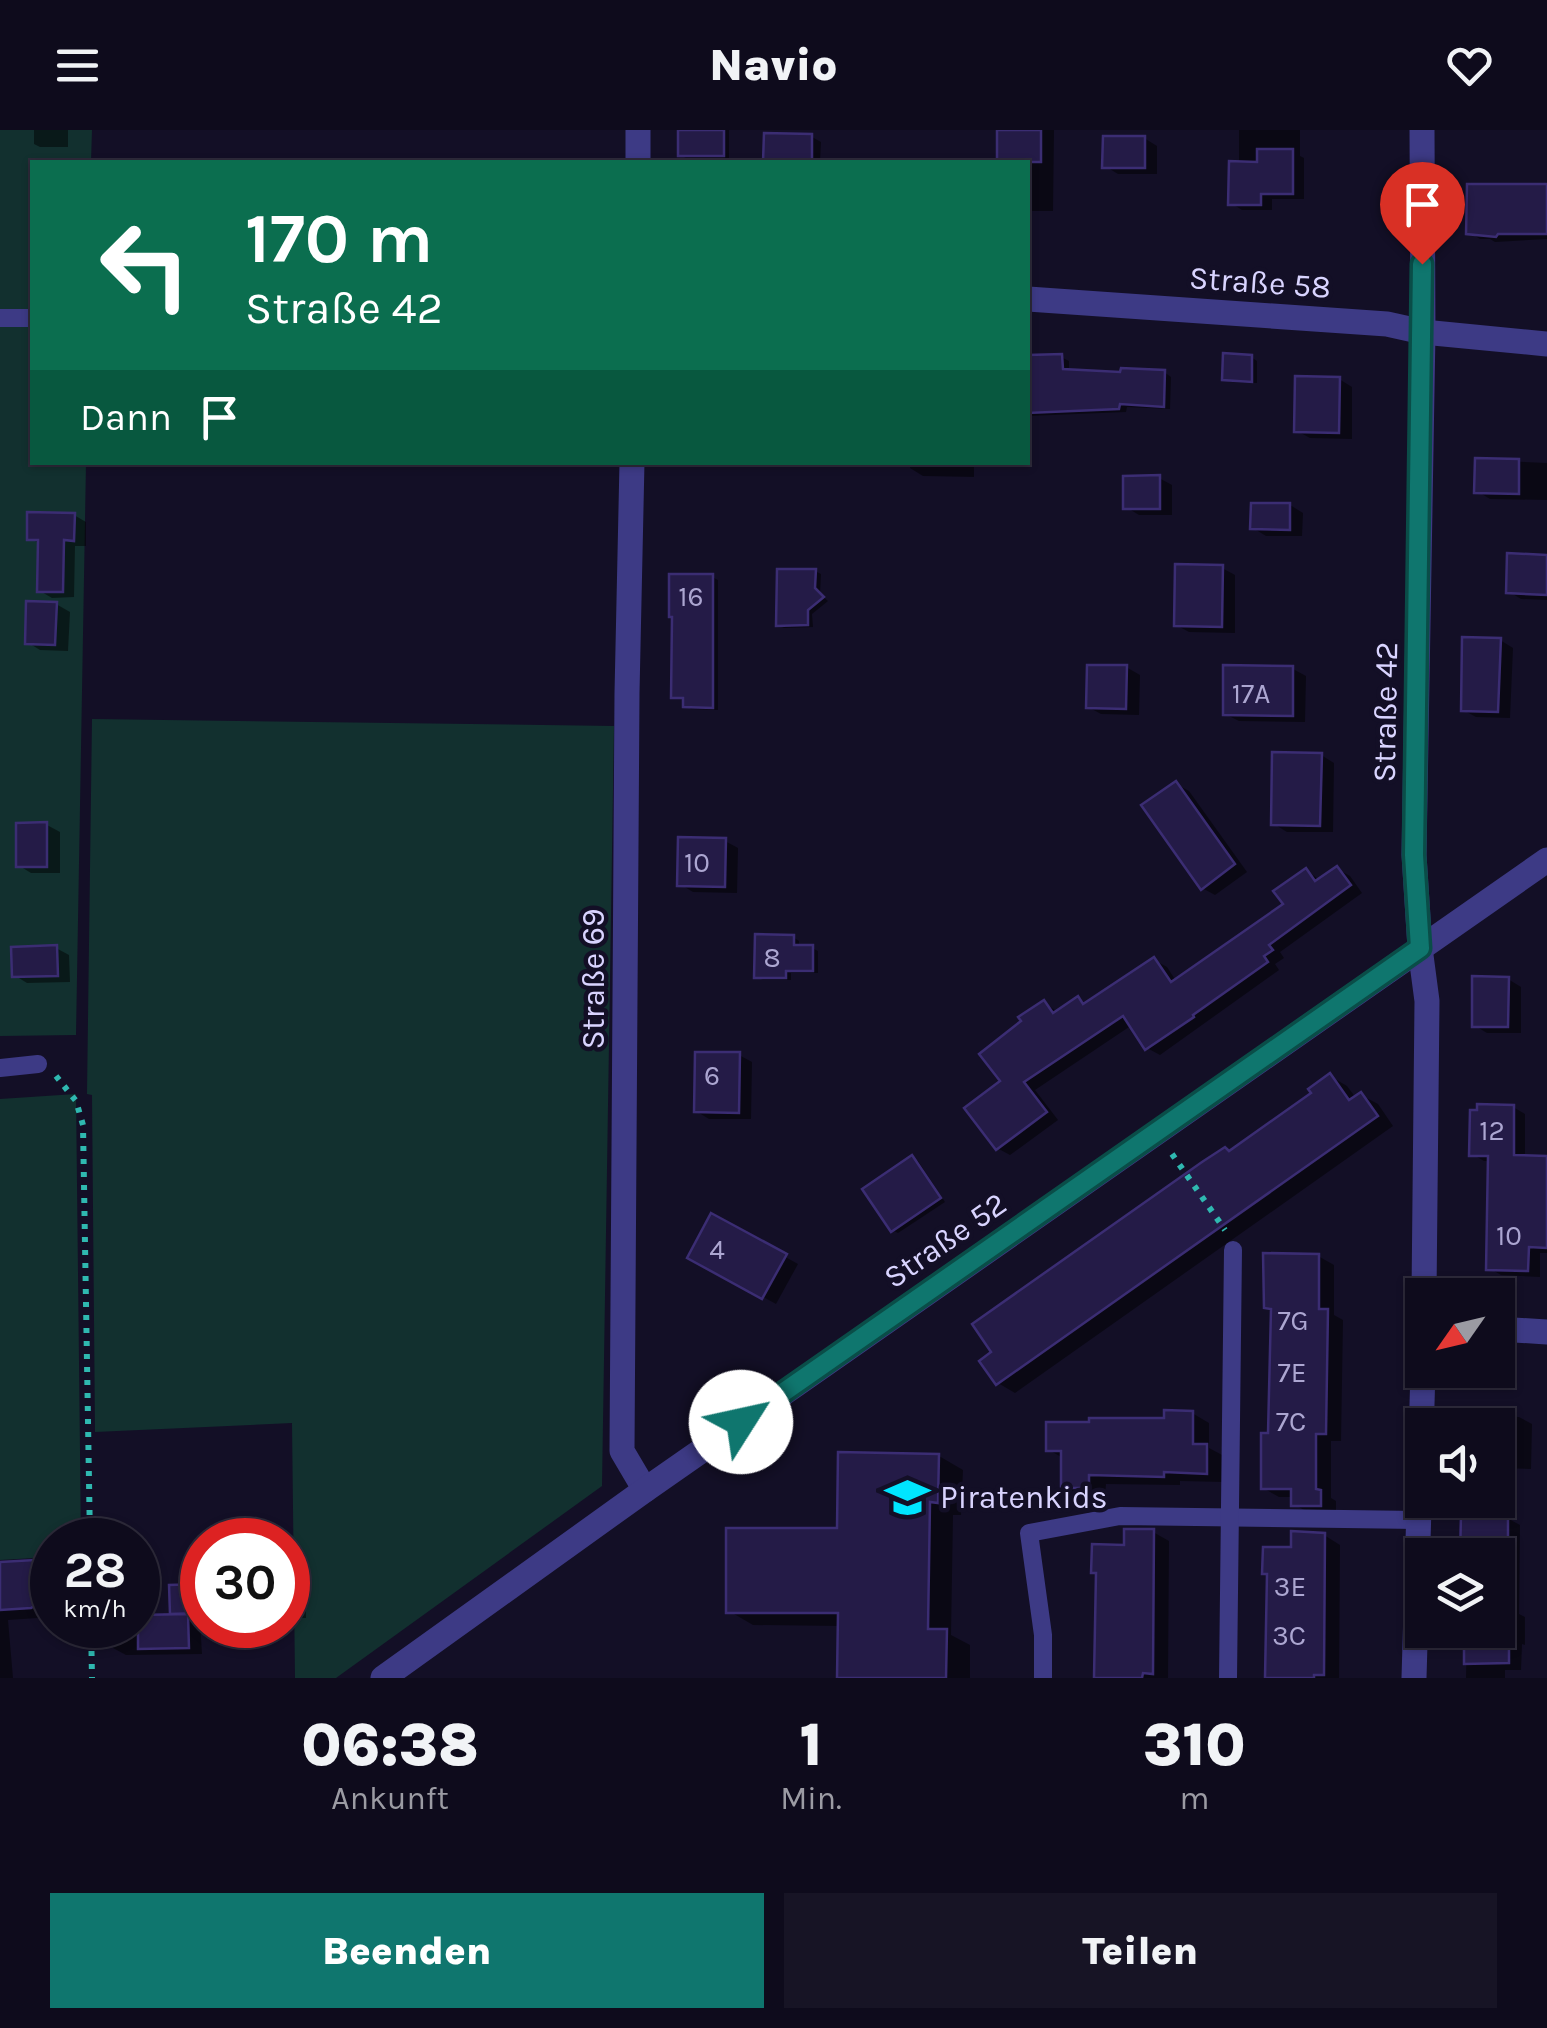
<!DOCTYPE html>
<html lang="de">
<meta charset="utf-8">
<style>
:root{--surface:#0e0b1c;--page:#171425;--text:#f1f3f6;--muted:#9b9ba3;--line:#2e2b3b;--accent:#0f766e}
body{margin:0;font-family:Karla,sans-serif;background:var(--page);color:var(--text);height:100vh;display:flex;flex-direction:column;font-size:38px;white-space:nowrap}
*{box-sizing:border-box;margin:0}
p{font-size:32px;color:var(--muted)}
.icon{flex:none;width:55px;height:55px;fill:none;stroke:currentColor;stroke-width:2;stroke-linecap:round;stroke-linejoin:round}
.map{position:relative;height:1548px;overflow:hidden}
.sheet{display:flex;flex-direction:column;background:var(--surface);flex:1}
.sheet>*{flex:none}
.top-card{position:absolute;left:30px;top:30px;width:1000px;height:305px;border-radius:0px;box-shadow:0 2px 8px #0004,0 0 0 2px var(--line);background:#0b6e4f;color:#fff;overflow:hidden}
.needle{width:65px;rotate:236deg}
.tools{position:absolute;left:1405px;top:1148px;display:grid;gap:20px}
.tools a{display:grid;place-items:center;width:110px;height:110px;border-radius:0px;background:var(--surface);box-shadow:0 2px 8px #0004,0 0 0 2px var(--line);font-size:50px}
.speed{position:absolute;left:30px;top:1388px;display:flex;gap:20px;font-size:50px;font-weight:700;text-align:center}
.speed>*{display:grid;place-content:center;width:130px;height:130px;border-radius:50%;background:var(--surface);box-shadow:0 2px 8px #0004,0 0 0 2px var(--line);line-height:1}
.speed small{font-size:25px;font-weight:400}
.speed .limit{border:15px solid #d22;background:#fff;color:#111}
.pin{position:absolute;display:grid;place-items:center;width:85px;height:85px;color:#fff;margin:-102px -42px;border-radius:50% 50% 50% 0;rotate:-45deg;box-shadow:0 0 10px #0007}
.pin .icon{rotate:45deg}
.me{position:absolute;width:110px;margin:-55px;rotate:55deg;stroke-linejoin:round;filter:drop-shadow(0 0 8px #0008)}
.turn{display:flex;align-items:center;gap:35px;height:210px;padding:0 50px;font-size:45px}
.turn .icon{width:130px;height:130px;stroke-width:2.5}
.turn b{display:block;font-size:70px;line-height:85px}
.then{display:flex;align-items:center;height:95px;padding:0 50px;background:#0003;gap:20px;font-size:38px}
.eta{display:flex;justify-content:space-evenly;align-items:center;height:170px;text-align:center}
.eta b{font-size:60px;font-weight:800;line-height:70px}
.cta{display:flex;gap:20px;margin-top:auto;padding:20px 50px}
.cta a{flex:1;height:115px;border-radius:0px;background:var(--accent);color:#fff;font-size:40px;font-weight:800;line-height:115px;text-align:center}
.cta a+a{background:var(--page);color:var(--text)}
header{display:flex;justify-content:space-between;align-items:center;height:130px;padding:0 50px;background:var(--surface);font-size:45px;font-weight:800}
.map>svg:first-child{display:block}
.green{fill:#12302f}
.shadow{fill:#0007}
.building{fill:#241b47;stroke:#3b2d73;stroke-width:2.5}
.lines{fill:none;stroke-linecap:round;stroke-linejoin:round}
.path{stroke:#2fb8b0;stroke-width:6;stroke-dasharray:5 8;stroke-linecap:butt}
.service{stroke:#3d3a85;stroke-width:18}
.minor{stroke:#3d3a85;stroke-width:25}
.route-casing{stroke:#0a4d48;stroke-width:25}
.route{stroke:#0f766e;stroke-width:18}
.labels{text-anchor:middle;stroke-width:9;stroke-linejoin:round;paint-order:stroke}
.number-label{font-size:28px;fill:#aca6d1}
.street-label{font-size:32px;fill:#d9d4ff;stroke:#130f26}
.poi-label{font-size:32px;fill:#d9d4ff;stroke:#130f26;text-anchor:start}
</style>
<header><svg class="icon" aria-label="menu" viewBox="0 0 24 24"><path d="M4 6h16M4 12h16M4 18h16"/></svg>Navio<svg class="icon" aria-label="heart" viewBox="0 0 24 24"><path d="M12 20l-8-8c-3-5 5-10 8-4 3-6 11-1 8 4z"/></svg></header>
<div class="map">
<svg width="1547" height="1548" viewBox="0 0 1547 1548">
<rect width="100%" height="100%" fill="#130f26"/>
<!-- green -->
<g class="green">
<polygon points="0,0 92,0 91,32 32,32 32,332 86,333 76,905 0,906"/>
<polygon points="92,589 614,596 602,1356 336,1548 295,1548 292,1293 95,1302 92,965 87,964"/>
<polygon points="76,964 81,1410 52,1410 52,1427 0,1430 0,969"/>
</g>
<!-- shadow -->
<g class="shadow">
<polygon points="34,0 68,0 68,17 40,17 34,14"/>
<polygon points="680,0 729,0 729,28 686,28 680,25"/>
<polygon points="1000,0 1054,0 1053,81 1028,81 1028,32 1000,32"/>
<polygon points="1239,0 1300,0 1300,26 1304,28 1304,69 1272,69 1272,80 1242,80 1231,73 1239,34"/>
<polygon points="766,6 812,7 821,12 820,32 894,32 766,32"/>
<polygon points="1144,8 1157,16 1157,44 1118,44 1105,36"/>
<polygon points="1547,57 1547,109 1495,112 1490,109 1480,109 1469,102"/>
<polygon points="1061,227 1069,231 1069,242 1164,242 1171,247 1170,279 1127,277 1126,282 1028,286 1028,228"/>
<polygon points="1251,227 1257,231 1257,253 1230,252 1224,249"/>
<polygon points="1339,249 1352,257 1352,309 1310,308 1297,301"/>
<polygon points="1478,330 1547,333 1547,370 1490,369 1477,361"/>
<polygon points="698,332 759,332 759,337 701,334"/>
<polygon points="910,332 974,332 974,347 923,346 910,338"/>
<polygon points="1159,348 1172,355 1172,385 1139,385 1126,377"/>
<polygon points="1290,375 1303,383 1302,406 1266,406 1253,398"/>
<polygon points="74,385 86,392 86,416 75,416 74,467 52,468 40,461 40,414 30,408"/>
<polygon points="1547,427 1547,470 1521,469 1508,461"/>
<polygon points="1222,438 1235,445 1235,503 1189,502 1176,495"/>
<polygon points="815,441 821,444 820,464 828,471 812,484 813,497 784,498 779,495"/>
<polygon points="712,447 718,450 718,580 691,579 685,575 685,570 673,567"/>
<polygon points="56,474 70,482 68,521 40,520 27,512"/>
<polygon points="1500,510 1513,518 1510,588 1476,587 1463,580"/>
<polygon points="1126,537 1140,545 1139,585 1101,584 1088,577"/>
<polygon points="1293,539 1306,546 1305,592 1239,591 1225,584"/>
<polygon points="1321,625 1334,633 1333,702 1287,702 1274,694"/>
<polygon points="1176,654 1189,661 1247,742 1215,765 1202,758"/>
<polygon points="47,695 60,702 60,743 31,743 18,735"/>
<polygon points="725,711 738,718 737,763 693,762 680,754"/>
<polygon points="1337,739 1350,746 1362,763 1280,822 1284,828 1275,834 1279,840 1160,925 1147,918 1132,895 1035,960 1058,990 1010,1025 997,1018 1003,952 1044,873 1058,882 1078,869 1088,875 1154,830 1167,837 1176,851 1286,775 1306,740 1321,751"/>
<polygon points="793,807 799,811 799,818 812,818 818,821 818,843 791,843 791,850 763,850 757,847"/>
<polygon points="56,818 69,825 70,852 27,853 14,845"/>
<polygon points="1508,849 1521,857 1521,903 1487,903 1474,895"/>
<polygon points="739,925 752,932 751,989 709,989 696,981"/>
<polygon points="1330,946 1347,956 1356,968 1361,965 1378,974 1393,996 1015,1263 998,1253 1314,964"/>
<polygon points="1513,977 1525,984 1525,1028 1547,1029 1547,1123 1540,1123 1540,1147 1501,1145 1489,1138 1490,1031 1484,1031 1472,1024"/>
<polygon points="912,1028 918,1031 945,1072 898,1103 892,1100"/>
<polygon points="712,1086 798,1134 776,1174 690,1127"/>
<polygon points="1318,1126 1334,1135 1334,1185 1343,1190 1341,1311 1331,1311 1331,1368 1336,1371 1336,1384 1309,1383 1294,1374 1294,1367 1279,1367 1263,1358 1271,1306 1274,1181 1266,1177"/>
<polygon points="1192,1283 1209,1293 1209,1318 1224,1326 1224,1352 1180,1351 1180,1355 1106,1354 1105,1366 1080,1366 1063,1356 1063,1328 1049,1320"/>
<polygon points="1465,1286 1519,1287 1532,1294 1531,1339 1498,1338 1498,1295 1465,1295"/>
<polygon points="939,1326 963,1340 961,1385 953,1385 951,1505 970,1515 970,1548 840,1548 841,1496 753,1495 729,1481"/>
<polygon points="1507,1388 1520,1395 1519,1484 1525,1487 1525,1515 1522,1514 1521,1540 1505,1540 1505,1548 1466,1548 1467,1500 1498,1500 1498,1425 1463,1425"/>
<polygon points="1153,1402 1169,1411 1168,1548 1093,1548 1093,1545 1097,1545 1098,1468 1127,1417"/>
<polygon points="1324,1405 1340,1415 1339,1548 1263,1548 1268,1547 1294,1420"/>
<polygon points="288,1427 292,1427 305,1435 306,1488 288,1488"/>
<polygon points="52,1432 52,1487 8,1490 13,1548 0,1548 0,1435"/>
<polygon points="172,1457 202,1457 202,1490 200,1490 202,1524 126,1525 113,1518 113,1495 138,1495 138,1487 173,1487"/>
</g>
<!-- building -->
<g class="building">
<rect x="678" y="0" width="46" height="26"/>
<rect x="997" y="0" width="44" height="32"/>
<polygon points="764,3 812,4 812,32 763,32"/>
<polygon points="1103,6 1145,6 1145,38 1102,38"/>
<polygon points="1257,19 1293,19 1293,64 1261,64 1261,75 1228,75 1229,31 1257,32"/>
<polygon points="1467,54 1547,54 1547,104 1498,104 1496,107 1466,104"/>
<polygon points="1223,223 1252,225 1252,252 1222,250"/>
<polygon points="1062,224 1063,239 1120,242 1121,238 1165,240 1164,277 1120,274 1119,279 1028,283 1028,225"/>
<polygon points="1295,246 1340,247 1339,303 1294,302"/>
<polygon points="1475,328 1519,329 1519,364 1474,363"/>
<polygon points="1160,345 1160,379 1123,379 1123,346"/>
<polygon points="1251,373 1290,373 1290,400 1250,399"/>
<polygon points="27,382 75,383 74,411 64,410 63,462 37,462 38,410 27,410"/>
<polygon points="1507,423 1547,425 1547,465 1506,463"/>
<polygon points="1175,434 1223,435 1222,497 1174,496"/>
<polygon points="777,439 816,439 815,458 824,467 808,480 808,495 776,496"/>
<polygon points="669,444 713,444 713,578 683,577 683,568 671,568 672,487 669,487"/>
<polygon points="26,471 57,472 55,515 25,514"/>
<polygon points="1462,507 1501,508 1498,582 1461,581"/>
<polygon points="1087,535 1127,535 1126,579 1086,578"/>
<polygon points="1223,535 1293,536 1293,586 1223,585"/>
<polygon points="1272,622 1322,623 1320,696 1271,695"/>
<polygon points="1176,651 1235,734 1201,760 1141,675"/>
<polygon points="47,692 47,737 16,737 16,693"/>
<polygon points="678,707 726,708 725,757 677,756"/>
<polygon points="1337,736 1351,755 1269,815 1273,820 1264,826 1268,832 1193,885 1194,887 1145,920 1123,886 1024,952 1047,982 996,1020 964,978 1000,951 979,924 1021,891 1018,887 1044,870 1053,883 1078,866 1083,874 1154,827 1171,852 1283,774 1273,761 1306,738 1315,751"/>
<polygon points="755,804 794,805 794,815 813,815 813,841 786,841 786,848 754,848"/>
<polygon points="57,815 58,846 12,847 11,817"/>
<polygon points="1472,846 1509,847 1508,897 1472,897"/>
<polygon points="695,922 740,922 739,983 694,982"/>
<polygon points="1330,943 1349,970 1361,962 1378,986 996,1255 979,1231 991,1222 972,1194 1202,1032 1225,1017 1229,1021 1311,963 1308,959"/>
<polygon points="1477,974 1514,975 1514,1025 1547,1026 1547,1118 1529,1117 1528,1141 1486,1140 1488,1026 1469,1026 1470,980 1477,980"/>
<polygon points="912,1025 941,1068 891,1102 862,1059"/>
<polygon points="711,1083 787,1124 762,1169 687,1128"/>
<polygon points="1263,1123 1319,1124 1319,1179 1328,1179 1326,1304 1316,1304 1316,1359 1321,1360 1321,1376 1291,1376 1291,1359 1261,1359 1261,1303 1268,1303 1271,1179 1264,1178"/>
<polygon points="1164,1280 1193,1281 1193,1314 1207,1314 1207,1344 1164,1342 1164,1347 1089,1345 1089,1358 1061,1358 1061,1321 1046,1321 1046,1292 1089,1292 1089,1288 1164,1288"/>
<polygon points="838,1322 939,1324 938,1373 930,1372 928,1499 947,1499 946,1548 837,1548 838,1483 726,1483 726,1398 837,1398"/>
<polygon points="1461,1385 1508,1385 1508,1425 1460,1425"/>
<polygon points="1124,1399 1154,1399 1153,1544 1143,1543 1142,1548 1094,1548 1096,1443 1091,1443 1092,1414 1124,1415"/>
<polygon points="1291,1401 1325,1403 1324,1545 1314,1545 1314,1548 1265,1548 1267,1444 1262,1444 1263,1417 1291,1417"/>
<polygon points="52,1429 52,1465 31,1478 0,1480 0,1432"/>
<polygon points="202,1454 202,1483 170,1484 169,1455"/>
<polygon points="188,1484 189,1518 138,1519 138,1485"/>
<polygon points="1464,1500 1509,1500 1509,1533 1464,1534"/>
</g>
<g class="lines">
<!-- path -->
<g class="path">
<polyline points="56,946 76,971 83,995 90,1410"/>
<polyline points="1172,1024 1225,1100"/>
<polyline points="91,1495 92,1548"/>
</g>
<!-- service -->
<g class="service">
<polyline points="0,188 32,188"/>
<polyline points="0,938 38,934"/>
<polyline points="1043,1548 1043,1505 1029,1403 1120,1386 1418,1390"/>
<polyline points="1228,1548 1233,1120"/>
</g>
<!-- minor -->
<g class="minor">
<polyline points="1422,0 1423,202 1414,725 1420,818 1427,871 1424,1165"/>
<polyline points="638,32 638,0"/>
<polyline points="1028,169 1387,194 1423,202 1547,214"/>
<polyline points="632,332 627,563 622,1321 645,1360"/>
<polyline points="1498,1199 1547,1202"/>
<polyline points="383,1548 645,1360 1547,730"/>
<polyline points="1414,1548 1423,1240"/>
</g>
</g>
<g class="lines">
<defs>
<polyline id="route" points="741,1292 1420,818 1414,725 1422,134"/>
</defs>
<!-- route casing -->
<use href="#route" class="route-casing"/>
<!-- route -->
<use href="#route" class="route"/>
</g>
<!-- icons -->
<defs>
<symbol id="school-bare" viewBox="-9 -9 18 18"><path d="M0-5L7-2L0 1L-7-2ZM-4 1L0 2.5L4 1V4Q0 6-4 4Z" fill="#00e5ff" stroke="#130f26" stroke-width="2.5" paint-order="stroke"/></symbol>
</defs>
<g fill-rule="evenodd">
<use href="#school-bare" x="876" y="1336" width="63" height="63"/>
</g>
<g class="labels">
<!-- number labels -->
<g class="number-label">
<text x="691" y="476">16</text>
<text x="1251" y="573">17A</text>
<text x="697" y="742">10</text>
<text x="772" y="837">8</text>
<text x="712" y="955">6</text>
<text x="1492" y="1010">12</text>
<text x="1509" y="1115">10</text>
<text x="717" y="1129">4</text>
<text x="1293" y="1200">7G</text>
<text x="1292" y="1252">7E</text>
<text x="1291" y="1301">7C</text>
<text x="1290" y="1466">3E</text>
<text x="1289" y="1515">3C</text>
</g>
<!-- street labels -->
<g class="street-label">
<text transform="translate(1260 152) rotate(4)" y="11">Straße 58</text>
<text transform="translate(1385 582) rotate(-89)" y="11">Straße 42</text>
<text transform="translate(593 849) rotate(-90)" y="11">Straße 69</text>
<text transform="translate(945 1110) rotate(-35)" y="11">Straße 52</text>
</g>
<!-- poi labels -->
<g class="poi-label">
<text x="940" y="1378">Piratenkids</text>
</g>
</g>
</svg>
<div class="tools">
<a><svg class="needle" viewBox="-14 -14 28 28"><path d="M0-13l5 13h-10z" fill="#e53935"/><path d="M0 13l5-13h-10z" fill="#9b9ba3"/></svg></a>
<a><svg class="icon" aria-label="sound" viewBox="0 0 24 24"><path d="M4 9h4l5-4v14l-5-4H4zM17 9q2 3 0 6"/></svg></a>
<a><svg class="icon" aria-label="layers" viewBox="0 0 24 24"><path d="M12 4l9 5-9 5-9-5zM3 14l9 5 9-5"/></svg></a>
</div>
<div class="speed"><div>28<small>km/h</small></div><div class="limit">30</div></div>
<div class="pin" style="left:1422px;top:134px;background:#d93025"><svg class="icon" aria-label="arrive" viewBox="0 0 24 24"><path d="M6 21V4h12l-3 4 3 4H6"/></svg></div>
<svg class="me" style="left:741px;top:1292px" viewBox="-20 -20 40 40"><circle r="19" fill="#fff"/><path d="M0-13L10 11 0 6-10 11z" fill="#0f766e"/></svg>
<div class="top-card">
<div class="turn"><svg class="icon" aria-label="left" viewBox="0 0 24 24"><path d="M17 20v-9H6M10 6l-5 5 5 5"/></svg><div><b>170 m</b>Straße 42</div></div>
<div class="then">Dann<svg class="icon" aria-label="arrive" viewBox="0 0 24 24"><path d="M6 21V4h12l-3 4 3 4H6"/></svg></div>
</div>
</div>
<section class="sheet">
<div class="eta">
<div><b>06:38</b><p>Ankunft</p></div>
<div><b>1</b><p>Min.</p></div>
<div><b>310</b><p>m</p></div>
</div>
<div class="cta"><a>Beenden</a><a>Teilen</a></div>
</section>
